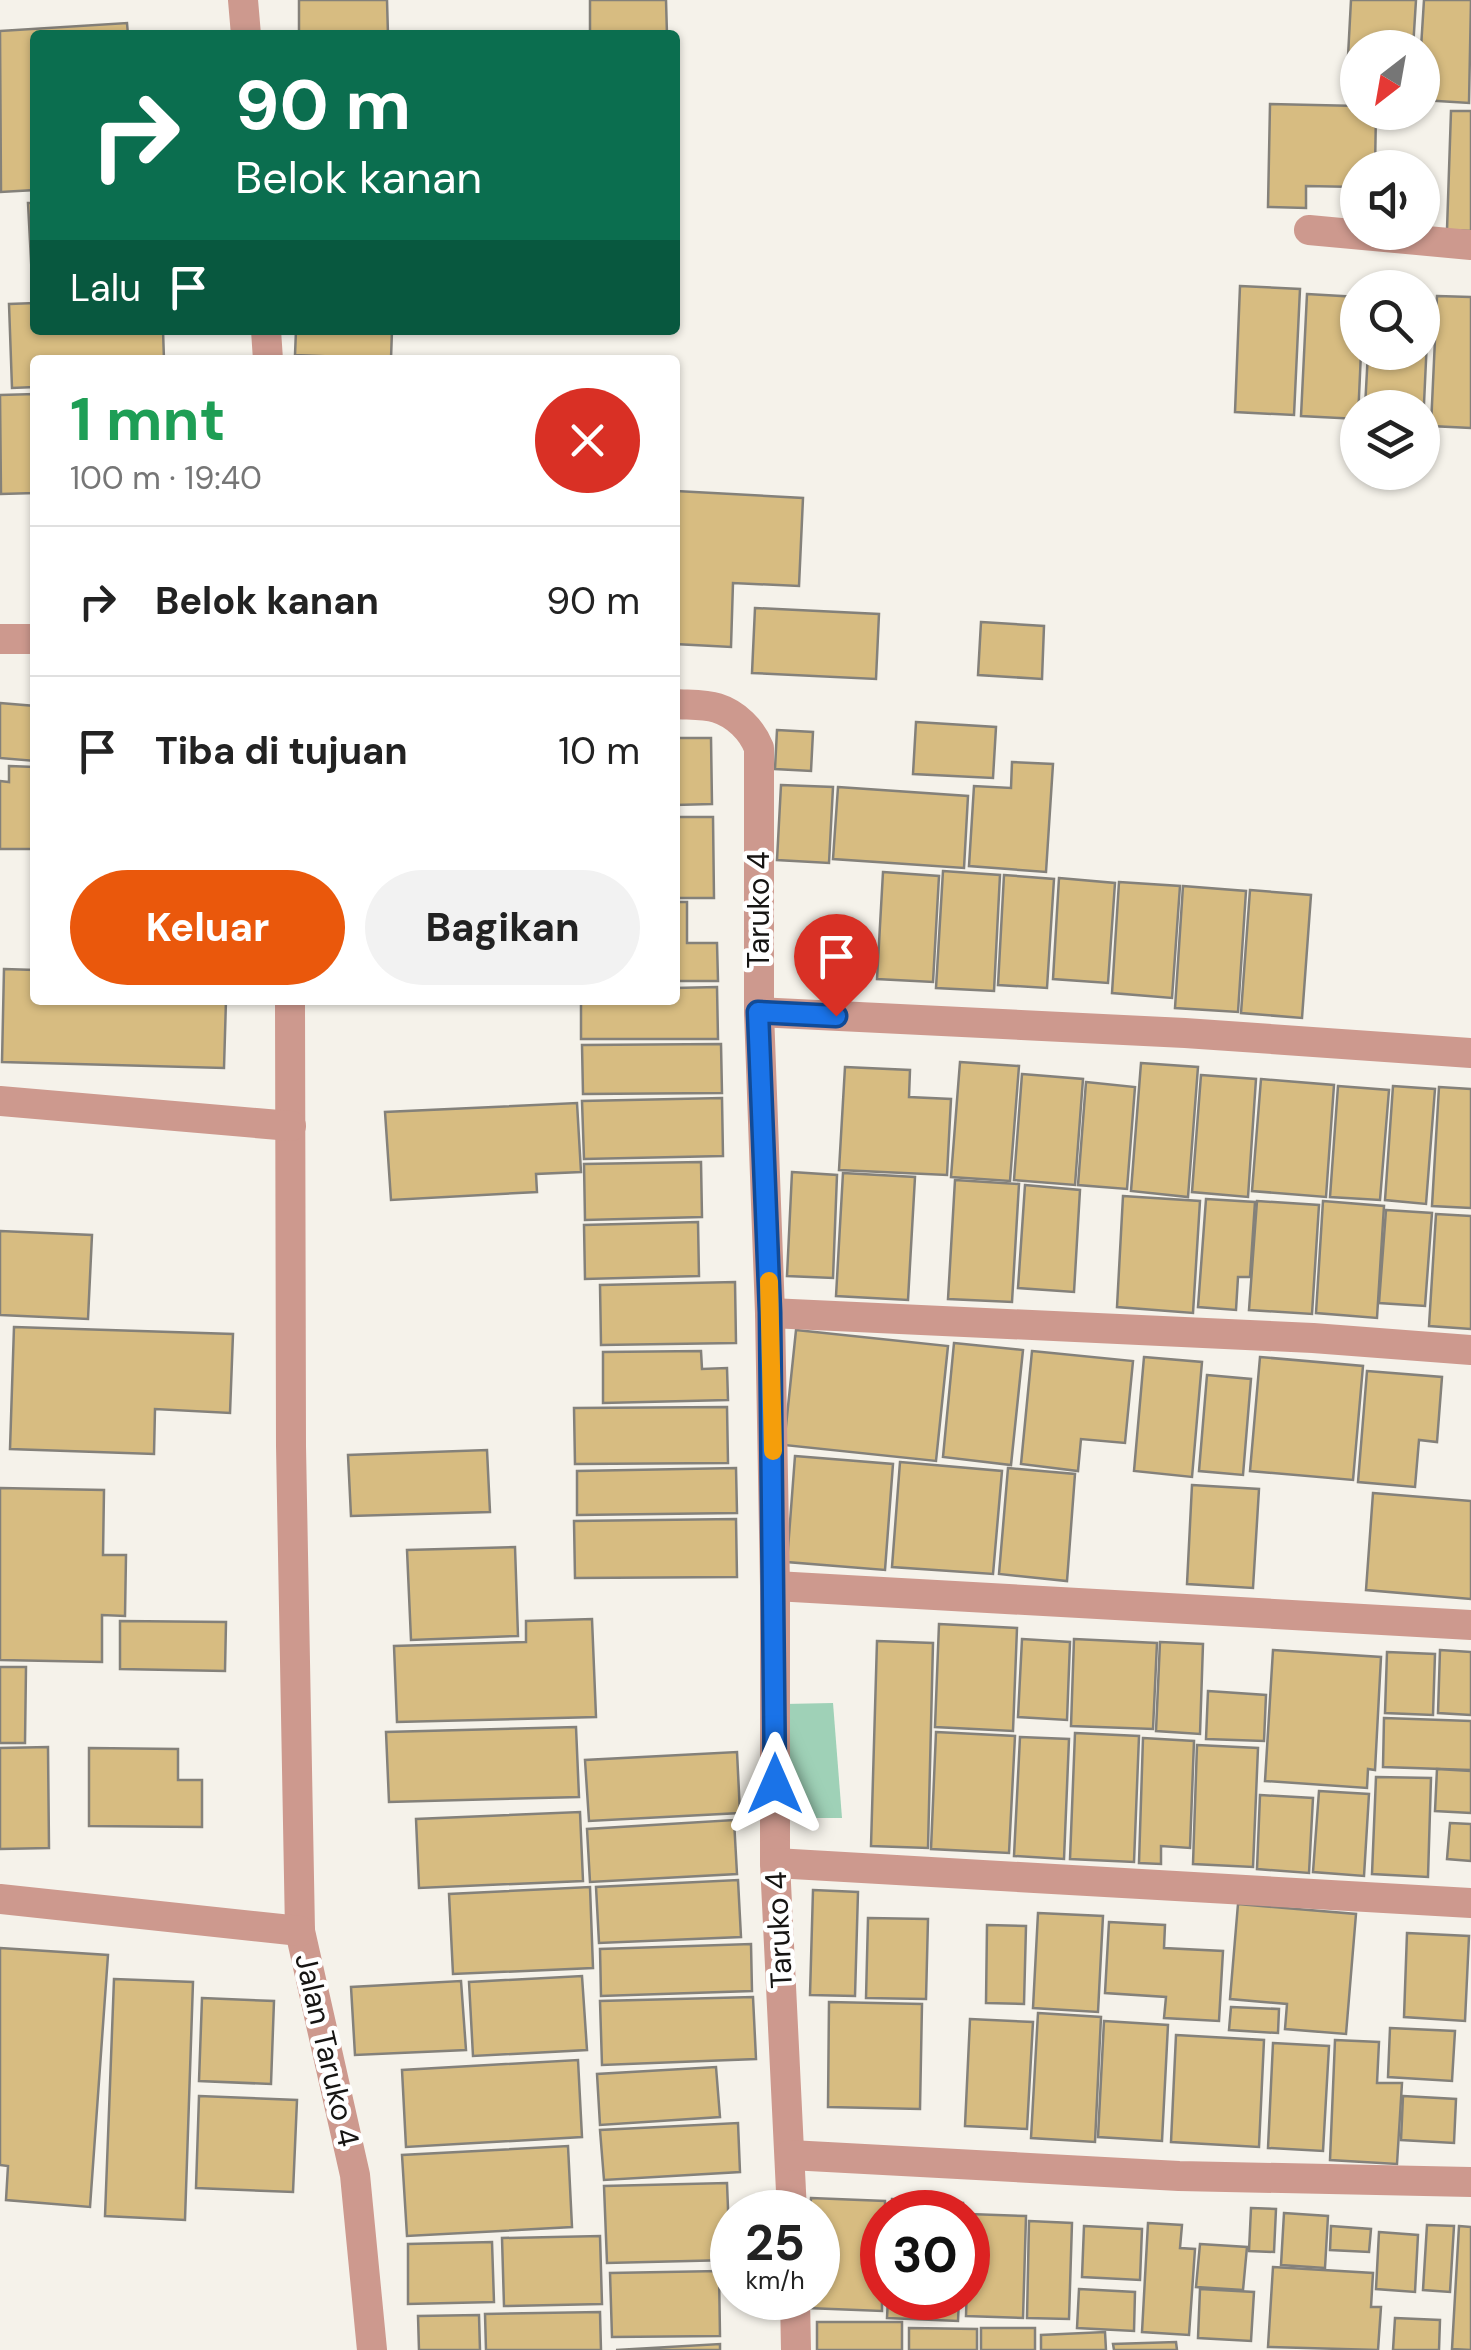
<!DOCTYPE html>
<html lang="id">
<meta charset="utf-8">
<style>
:root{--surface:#fff;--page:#f2f2f2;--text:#222;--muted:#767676;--line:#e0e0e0;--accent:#ea580c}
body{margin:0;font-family:"DM Sans",sans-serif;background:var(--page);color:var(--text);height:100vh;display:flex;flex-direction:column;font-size:38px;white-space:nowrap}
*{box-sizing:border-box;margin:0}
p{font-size:32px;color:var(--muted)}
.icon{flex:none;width:55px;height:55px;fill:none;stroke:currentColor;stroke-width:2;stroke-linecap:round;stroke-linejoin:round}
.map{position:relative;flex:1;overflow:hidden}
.sheet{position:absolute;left:30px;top:355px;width:650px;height:650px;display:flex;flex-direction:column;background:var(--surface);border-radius:10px;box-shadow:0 2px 8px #0004}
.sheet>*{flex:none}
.banner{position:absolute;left:30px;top:30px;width:650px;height:305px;border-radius:10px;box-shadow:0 2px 8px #0004;background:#0b6e4f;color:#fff;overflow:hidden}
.needle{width:65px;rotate:211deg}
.controls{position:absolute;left:1340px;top:30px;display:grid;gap:20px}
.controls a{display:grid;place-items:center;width:100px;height:100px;border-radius:50%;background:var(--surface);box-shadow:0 2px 8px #0004;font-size:50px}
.speed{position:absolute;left:710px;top:2190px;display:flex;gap:20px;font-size:50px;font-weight:700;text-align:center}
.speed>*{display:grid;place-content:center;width:130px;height:130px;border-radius:50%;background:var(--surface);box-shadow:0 2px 8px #0004;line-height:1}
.speed small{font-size:25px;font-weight:400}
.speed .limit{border:15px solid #d22;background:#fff;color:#111}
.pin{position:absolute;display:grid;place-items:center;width:85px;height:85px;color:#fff;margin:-102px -42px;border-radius:50% 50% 50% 0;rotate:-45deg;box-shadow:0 0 10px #0007}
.pin .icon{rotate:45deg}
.me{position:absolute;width:110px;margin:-55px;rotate:0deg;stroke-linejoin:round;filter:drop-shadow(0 0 8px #0008)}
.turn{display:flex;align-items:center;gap:35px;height:210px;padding:0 40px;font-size:45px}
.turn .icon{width:130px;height:130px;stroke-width:2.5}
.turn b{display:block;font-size:70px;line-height:85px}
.then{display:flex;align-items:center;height:95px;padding:0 40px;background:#0003;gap:20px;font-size:38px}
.round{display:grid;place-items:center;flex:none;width:105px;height:105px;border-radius:52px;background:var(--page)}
.headline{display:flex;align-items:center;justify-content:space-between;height:170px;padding:0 40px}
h1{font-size:60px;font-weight:700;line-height:75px;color:#1e9e55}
.primary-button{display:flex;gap:20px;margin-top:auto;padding:20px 40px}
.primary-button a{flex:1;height:115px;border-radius:60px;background:var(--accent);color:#fff;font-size:40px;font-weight:700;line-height:115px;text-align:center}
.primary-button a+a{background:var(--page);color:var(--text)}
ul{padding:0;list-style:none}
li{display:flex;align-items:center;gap:30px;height:150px;padding:0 40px;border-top:2px solid var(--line)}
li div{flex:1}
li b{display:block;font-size:38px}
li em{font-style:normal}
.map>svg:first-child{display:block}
.green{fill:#9fd1b7}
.building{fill:#d7bc81;stroke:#84817a;stroke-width:2.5}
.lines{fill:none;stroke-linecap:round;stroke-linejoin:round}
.minor{stroke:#cd998e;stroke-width:30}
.route-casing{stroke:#114b97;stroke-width:25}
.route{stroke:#1a73e8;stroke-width:18}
.slow{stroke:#f59e0b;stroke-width:18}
.labels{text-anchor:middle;stroke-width:9;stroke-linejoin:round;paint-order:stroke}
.street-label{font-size:30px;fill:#161513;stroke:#fff}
</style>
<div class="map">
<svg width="1471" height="2350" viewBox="0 0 1471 2350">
<rect width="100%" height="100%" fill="#f5f2ea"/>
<!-- green -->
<polygon class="green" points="833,1703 842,1818 793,1818 784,1704"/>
<!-- building -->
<g class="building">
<polygon points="299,0 387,0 388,35 299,35"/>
<polygon points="590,0 666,0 667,35 590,35"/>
<polygon points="1351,0 1416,0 1413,48 1358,48 1358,95 1346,94"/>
<polygon points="1424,0 1471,0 1469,103 1422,100 1421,48"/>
<polygon points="127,23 128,35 35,35 35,190 1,192 0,31"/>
<polygon points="1270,104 1358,106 1358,112 1376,112 1375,168 1358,168 1358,187 1306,186 1306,208 1268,207"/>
<polygon points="1451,111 1471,111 1471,231 1447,230"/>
<polygon points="28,203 35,203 35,298 33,298"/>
<polygon points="1240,286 1300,289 1294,415 1235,412"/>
<polygon points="1307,294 1358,297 1358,352 1361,352 1358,419 1301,416"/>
<polygon points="1422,296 1429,296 1423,425 1422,408 1365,408 1368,352 1422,352"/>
<polygon points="1437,296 1471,297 1471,428 1431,426"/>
<polygon points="35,303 35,330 163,330 164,360 35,360 35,387 12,388 9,304"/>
<polygon points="296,330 392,330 391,359 295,355"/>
<polygon points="35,394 35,493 1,494 0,395"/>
<polygon points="676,491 803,498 799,586 733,583 731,647 675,644"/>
<polygon points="755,608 879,614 876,679 752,673"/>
<polygon points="981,622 1044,626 1042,679 978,675"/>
<polygon points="0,703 35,706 35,761 0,758"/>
<polygon points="916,722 996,727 993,778 913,774"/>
<polygon points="777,730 813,732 811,771 775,769"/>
<polygon points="675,738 711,738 712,804 675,805"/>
<polygon points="1012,762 1053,764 1046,872 969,866 974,786 1011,788"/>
<polygon points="9,766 35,767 35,849 0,849 0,781 9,782"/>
<polygon points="781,785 833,787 829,863 777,860"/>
<polygon points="838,787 968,796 964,868 833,859"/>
<polygon points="675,817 713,817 714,898 675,898"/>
<polygon points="943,871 1000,875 994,991 936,988"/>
<polygon points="883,872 939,876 933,982 877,979"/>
<polygon points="1004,875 1054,879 1047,988 998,985"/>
<polygon points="1059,878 1115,883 1108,983 1053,979"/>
<polygon points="1119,882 1180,886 1172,998 1112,993"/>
<polygon points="1183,886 1246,891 1238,1012 1175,1008"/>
<polygon points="1250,890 1311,895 1302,1018 1241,1013"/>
<polygon points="675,902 687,902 687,943 717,943 718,981 675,981"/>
<polygon points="4,969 35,970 35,1000 226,1000 224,1068 2,1062"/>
<polygon points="717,987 718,1039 581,1039 581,1000 675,1000 675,988"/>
<polygon points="721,1044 722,1093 583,1094 582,1045"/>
<polygon points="960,1062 1019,1066 1010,1181 951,1177"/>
<polygon points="1141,1063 1198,1067 1188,1197 1131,1191"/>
<polygon points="845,1067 910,1070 909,1097 951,1099 947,1175 839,1170"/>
<polygon points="1022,1074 1083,1079 1075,1185 1014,1180"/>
<polygon points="1201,1075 1256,1079 1248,1197 1192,1192"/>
<polygon points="1261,1079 1334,1085 1326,1197 1252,1191"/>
<polygon points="1086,1082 1135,1087 1127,1189 1078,1185"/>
<polygon points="1338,1086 1389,1090 1380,1200 1330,1197"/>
<polygon points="1393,1086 1435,1089 1426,1204 1385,1200"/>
<polygon points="1439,1087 1471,1089 1471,1208 1432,1206"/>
<polygon points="722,1098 723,1156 584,1159 582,1101"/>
<polygon points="577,1103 581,1172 536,1174 537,1192 391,1200 385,1112"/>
<polygon points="701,1162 702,1217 585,1220 584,1164"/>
<polygon points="792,1172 837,1175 833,1278 787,1276"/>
<polygon points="843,1173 915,1177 908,1300 836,1296"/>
<polygon points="955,1180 1019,1184 1012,1302 948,1299"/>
<polygon points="1025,1185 1080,1190 1074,1292 1018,1288"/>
<polygon points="1123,1196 1200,1201 1193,1313 1117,1307"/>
<polygon points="1206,1199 1255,1202 1250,1277 1238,1277 1236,1310 1198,1307"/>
<polygon points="1257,1201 1319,1205 1312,1314 1249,1310"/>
<polygon points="1323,1201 1384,1206 1377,1318 1316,1313"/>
<polygon points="1386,1210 1432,1213 1425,1306 1379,1303"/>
<polygon points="1436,1214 1471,1216 1471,1329 1429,1326"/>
<polygon points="698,1222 699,1276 585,1279 584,1225"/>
<polygon points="0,1231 92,1235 88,1319 0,1315"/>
<polygon points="735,1282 736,1343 601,1345 600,1285"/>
<polygon points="14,1327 233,1334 230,1413 155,1409 154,1454 10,1449"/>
<polygon points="796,1330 948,1346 936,1461 784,1445"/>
<polygon points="954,1343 1023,1350 1011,1465 943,1457"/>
<polygon points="701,1351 702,1369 727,1368 728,1400 603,1403 603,1352"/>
<polygon points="1032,1351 1133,1361 1125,1443 1081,1439 1078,1471 1021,1464"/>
<polygon points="1144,1357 1202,1362 1192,1477 1134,1471"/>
<polygon points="1260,1357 1363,1366 1353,1480 1250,1471"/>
<polygon points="1367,1371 1442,1377 1437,1442 1419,1440 1415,1487 1358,1482"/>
<polygon points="1207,1375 1251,1379 1243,1475 1199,1471"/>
<polygon points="727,1407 728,1463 575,1464 574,1408"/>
<polygon points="487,1450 490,1512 351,1516 348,1455"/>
<polygon points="795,1456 893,1464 885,1570 787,1562"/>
<polygon points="900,1462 1002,1471 993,1574 892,1567"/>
<polygon points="736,1468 737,1513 577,1515 577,1471"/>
<polygon points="1008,1468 1075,1474 1067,1581 999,1574"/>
<polygon points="1192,1485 1259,1489 1253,1588 1187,1584"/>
<polygon points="0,1488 104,1490 103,1555 126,1555 125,1616 102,1615 102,1662 0,1660"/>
<polygon points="1373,1493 1471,1501 1471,1599 1366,1590"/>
<polygon points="736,1519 737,1577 575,1578 574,1521"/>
<polygon points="515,1547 518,1636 411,1640 407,1550"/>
<polygon points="592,1619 596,1717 397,1722 394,1646 526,1642 526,1621"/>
<polygon points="120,1621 226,1622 225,1671 120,1669"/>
<polygon points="939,1624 1017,1628 1013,1731 935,1727"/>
<polygon points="1022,1639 1070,1642 1067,1720 1018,1717"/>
<polygon points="1074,1639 1157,1643 1153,1729 1071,1726"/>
<polygon points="877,1641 933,1643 928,1848 871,1846"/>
<polygon points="1160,1642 1203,1644 1200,1734 1156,1731"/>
<polygon points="1273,1650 1381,1657 1375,1770 1368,1769 1367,1788 1265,1781"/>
<polygon points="1440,1650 1471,1652 1471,1715 1438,1713"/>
<polygon points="1387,1652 1435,1654 1433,1715 1385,1713"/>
<polygon points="0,1667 26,1667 25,1743 0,1743"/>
<polygon points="1208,1691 1266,1695 1264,1741 1206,1739"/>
<polygon points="1384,1718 1471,1721 1471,1770 1383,1767"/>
<polygon points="576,1727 579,1797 389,1802 386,1732"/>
<polygon points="936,1732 1015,1736 1009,1853 931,1849"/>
<polygon points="1075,1733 1139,1736 1134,1862 1070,1859"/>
<polygon points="1020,1737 1069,1739 1064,1859 1014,1856"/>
<polygon points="1143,1738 1194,1741 1190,1848 1161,1846 1161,1864 1139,1863"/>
<polygon points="1197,1745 1258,1748 1253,1867 1193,1864"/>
<polygon points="48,1747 49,1848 0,1849 0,1748"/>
<polygon points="89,1748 178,1749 178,1780 202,1780 202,1827 89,1826"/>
<polygon points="737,1752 740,1813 589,1821 585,1760"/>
<polygon points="1437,1769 1471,1771 1471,1813 1435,1811"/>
<polygon points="1376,1777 1431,1778 1428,1877 1372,1874"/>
<polygon points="1319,1791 1369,1794 1364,1876 1313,1872"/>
<polygon points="1260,1795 1313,1798 1309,1873 1257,1869"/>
<polygon points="580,1812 583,1881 419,1888 416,1819"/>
<polygon points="734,1820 737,1874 590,1882 587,1829"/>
<polygon points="1450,1823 1471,1824 1471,1861 1447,1859"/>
<polygon points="738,1880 741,1937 599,1943 596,1887"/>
<polygon points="590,1887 593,1968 453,1974 449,1894"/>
<polygon points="813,1890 858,1892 855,1996 810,1995"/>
<polygon points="1238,1904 1356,1914 1346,2034 1285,2029 1287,2004 1230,1999"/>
<polygon points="1038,1913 1103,1916 1098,2012 1033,2008"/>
<polygon points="868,1918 928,1919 926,1999 866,1998"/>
<polygon points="1109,1922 1165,1925 1164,1948 1223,1951 1219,2021 1164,2018 1166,1997 1105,1993"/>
<polygon points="987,1925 1026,1926 1024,2004 986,2003"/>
<polygon points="1407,1933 1469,1936 1465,2021 1404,2017"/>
<polygon points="751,1944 752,1991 601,1996 600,1949"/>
<polygon points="0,1948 108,1955 90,2207 6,2200 8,2166 0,2165"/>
<polygon points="582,1976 587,2050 473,2056 469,1982"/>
<polygon points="114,1979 193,1982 185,2220 105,2216"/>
<polygon points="461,1981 466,2050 355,2055 351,1987"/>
<polygon points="753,1997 756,2059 602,2065 600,2001"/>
<polygon points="202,1998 274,2001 271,2084 199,2081"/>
<polygon points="829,2002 922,2004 920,2109 828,2107"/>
<polygon points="1231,2007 1279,2009 1278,2033 1229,2030"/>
<polygon points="1038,2013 1101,2017 1095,2142 1031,2138"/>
<polygon points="970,2019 1033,2022 1027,2129 965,2126"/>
<polygon points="1104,2021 1168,2025 1162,2141 1098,2137"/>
<polygon points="1390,2028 1455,2031 1452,2081 1388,2077"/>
<polygon points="1176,2035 1264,2040 1259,2147 1171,2142"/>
<polygon points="1335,2040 1379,2042 1377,2083 1402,2083 1397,2164 1330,2160"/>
<polygon points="1273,2043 1329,2046 1323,2151 1268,2148"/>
<polygon points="578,2060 582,2137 406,2147 402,2070"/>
<polygon points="716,2067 720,2117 600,2125 597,2074"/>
<polygon points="199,2096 297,2100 293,2192 196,2188"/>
<polygon points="1403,2096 1456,2099 1454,2143 1401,2140"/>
<polygon points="738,2123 740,2172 604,2180 600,2130"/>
<polygon points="568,2146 572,2227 407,2236 402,2155"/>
<polygon points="727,2183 730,2260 607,2263 604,2186"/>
<polygon points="811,2198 885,2201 885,2212 882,2212 882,2311 807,2308 807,2298 818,2298 818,2212 810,2212"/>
<polygon points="892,2199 963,2203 963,2212 891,2212"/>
<polygon points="1251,2208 1276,2209 1274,2252 1249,2251"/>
<polygon points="1284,2213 1328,2216 1325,2268 1281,2265"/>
<polygon points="969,2214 1026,2216 1023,2318 966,2316"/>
<polygon points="1029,2221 1072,2223 1069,2319 1027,2318"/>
<polygon points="1148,2223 1182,2225 1180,2248 1195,2249 1189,2335 1142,2332"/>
<polygon points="1427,2225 1454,2226 1450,2292 1423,2290"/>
<polygon points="1084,2226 1142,2229 1140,2280 1082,2277"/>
<polygon points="1331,2226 1371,2229 1369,2252 1330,2250"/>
<polygon points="1459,2226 1471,2227 1471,2350 1452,2349"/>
<polygon points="1379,2232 1418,2235 1415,2292 1376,2289"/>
<polygon points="600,2236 602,2304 504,2306 502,2238"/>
<polygon points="492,2242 494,2302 408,2304 408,2244"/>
<polygon points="1200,2244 1247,2247 1243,2290 1196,2287"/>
<polygon points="1273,2267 1373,2273 1371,2307 1381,2307 1378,2350 1268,2347"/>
<polygon points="719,2271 720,2336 612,2337 610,2273"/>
<polygon points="1079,2289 1135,2292 1134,2331 1077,2328"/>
<polygon points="1200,2289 1254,2292 1251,2341 1198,2338"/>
<polygon points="888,2298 959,2298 958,2321 887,2318"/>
<polygon points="600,2312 601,2350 486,2350 485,2314"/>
<polygon points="479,2315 480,2350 419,2350 418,2316"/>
<polygon points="1395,2318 1440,2320 1439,2350 1393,2350"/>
<rect x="817" y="2322" width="85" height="28"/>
<polygon points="909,2328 977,2329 977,2350 909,2350"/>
<rect x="981" y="2328" width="54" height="22"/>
<polygon points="1105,2332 1106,2350 1041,2350 1041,2335"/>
<polygon points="1176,2342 1177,2350 1114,2350 1113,2344"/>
<polygon points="720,2344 720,2350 616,2350"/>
</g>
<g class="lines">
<!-- minor -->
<g class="minor">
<polyline points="243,0 246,35"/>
<polyline points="1309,230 1471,245"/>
<polyline points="266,330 268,360"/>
<polyline points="0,639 35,639"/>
<path d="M675,704C688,705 705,704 717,708C736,714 752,730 759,748V1012L770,1313L775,1586V1863L792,2212"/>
<polyline points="290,1000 291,1446 300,1931 355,2175 372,2350"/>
<polyline points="759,1012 1185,1033 1471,1053"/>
<polyline points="0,1101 291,1126"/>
<polyline points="770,1313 1313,1338 1471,1350"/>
<polyline points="775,1586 1471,1625"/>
<polyline points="775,1863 1471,1903"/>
<polyline points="0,1899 300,1931"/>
<polyline points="790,2155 1179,2176 1471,2182"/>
<polyline points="795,2298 796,2350"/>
</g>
</g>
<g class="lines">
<defs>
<polyline id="route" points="775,1784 770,1312 758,1012 836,1016"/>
</defs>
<!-- route casing -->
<use href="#route" class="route-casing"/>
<!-- route -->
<use href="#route" class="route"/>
<!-- slow -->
<polyline class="slow" points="769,1281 773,1451"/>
</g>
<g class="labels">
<!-- street labels -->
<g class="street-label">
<text transform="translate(759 910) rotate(-90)" y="10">Taruko 4</text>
<text transform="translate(779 1930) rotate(-93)" y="10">Taruko 4</text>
<text transform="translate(327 2050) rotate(77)" y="10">Jalan Taruko 4</text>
</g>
</g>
</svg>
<div class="controls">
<a><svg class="needle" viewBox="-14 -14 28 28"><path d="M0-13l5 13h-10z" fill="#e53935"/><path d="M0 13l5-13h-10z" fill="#767676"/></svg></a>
<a><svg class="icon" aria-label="sound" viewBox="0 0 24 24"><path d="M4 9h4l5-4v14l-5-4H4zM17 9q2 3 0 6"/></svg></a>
<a><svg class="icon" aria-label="search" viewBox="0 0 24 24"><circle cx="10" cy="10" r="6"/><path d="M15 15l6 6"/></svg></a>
<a><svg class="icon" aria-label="layers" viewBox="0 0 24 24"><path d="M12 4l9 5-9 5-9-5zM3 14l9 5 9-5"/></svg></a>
</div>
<div class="speed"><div>25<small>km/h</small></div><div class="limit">30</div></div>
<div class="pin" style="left:836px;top:1016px;background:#d93025"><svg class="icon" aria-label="arrive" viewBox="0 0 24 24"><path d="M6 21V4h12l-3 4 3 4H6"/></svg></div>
<svg class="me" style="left:775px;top:1784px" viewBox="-20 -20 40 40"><path d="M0-17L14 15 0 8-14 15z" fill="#1a73e8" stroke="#fff" stroke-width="4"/></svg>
<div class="banner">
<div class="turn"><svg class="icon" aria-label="right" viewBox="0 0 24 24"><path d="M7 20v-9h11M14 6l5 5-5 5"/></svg><div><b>90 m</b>Belok kanan</div></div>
<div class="then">Lalu<svg class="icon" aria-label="arrive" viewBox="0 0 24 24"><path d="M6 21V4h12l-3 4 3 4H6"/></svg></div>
</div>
<section class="sheet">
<div class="headline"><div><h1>1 mnt</h1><p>100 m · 19:40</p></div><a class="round" style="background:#d93025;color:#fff"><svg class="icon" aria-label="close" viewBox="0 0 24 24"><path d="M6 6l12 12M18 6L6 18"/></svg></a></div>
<ul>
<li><svg class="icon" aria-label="right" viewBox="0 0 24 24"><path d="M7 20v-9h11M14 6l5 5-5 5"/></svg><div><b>Belok kanan</b></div><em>90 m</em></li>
<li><svg class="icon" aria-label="arrive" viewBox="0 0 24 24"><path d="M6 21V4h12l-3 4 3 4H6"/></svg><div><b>Tiba di tujuan</b></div><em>10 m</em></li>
</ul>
<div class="primary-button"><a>Keluar</a><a>Bagikan</a></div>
</section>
</div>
